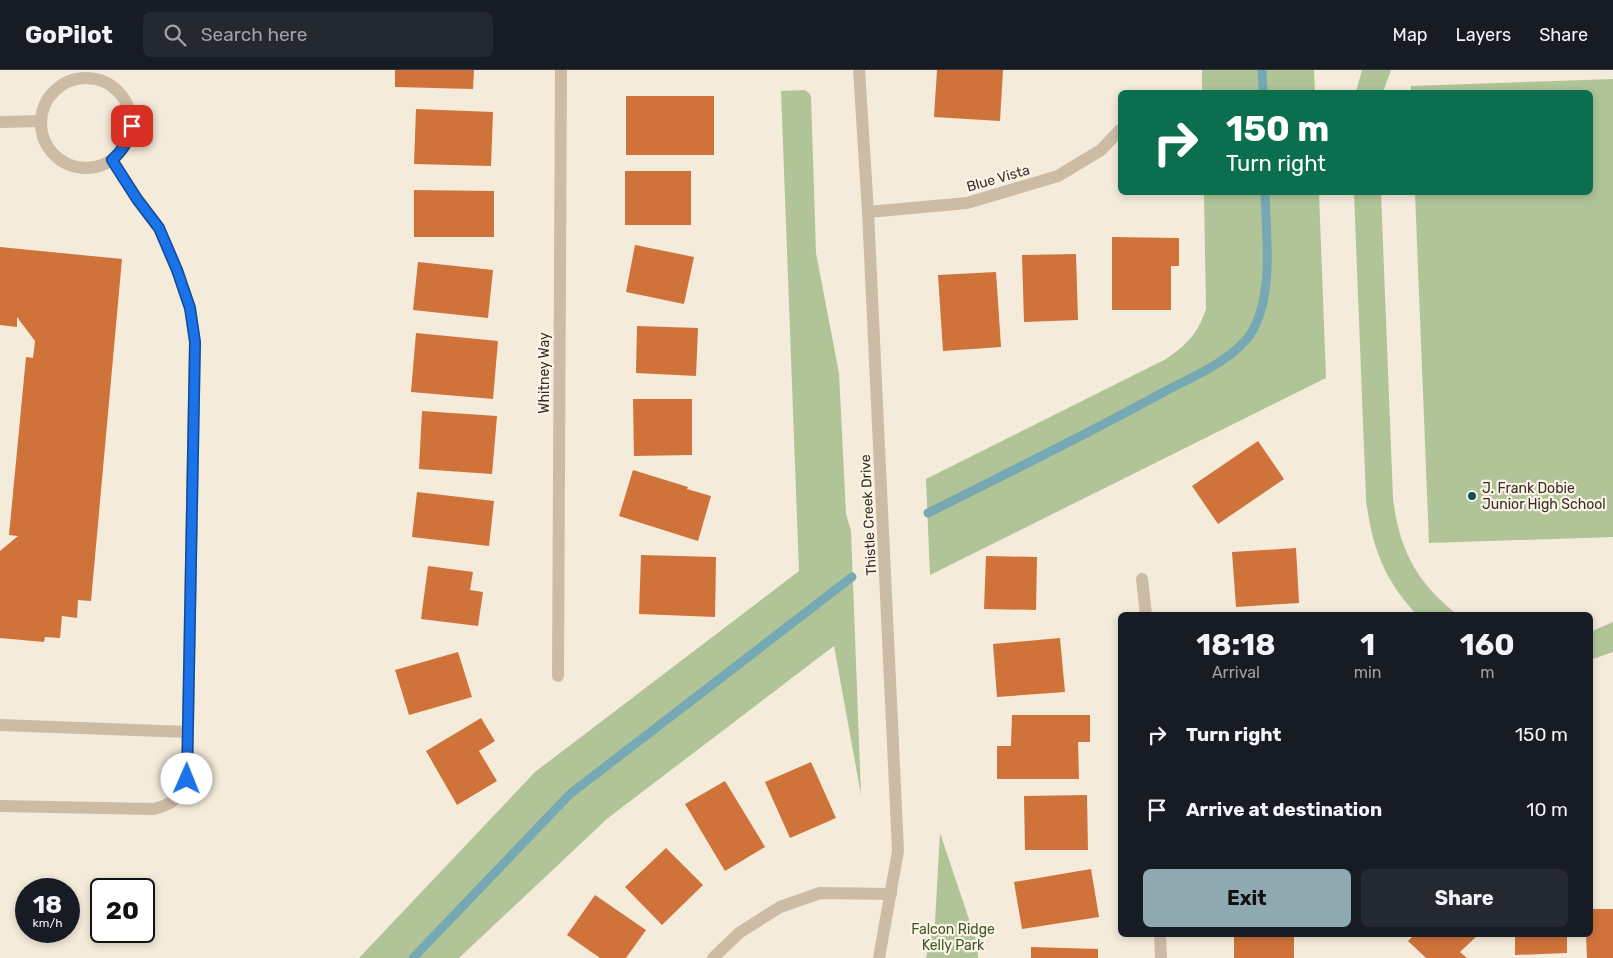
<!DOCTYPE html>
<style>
:root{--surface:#171b24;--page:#242831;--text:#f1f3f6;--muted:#9ea1a6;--line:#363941;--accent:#8fa9b1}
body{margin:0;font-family:Rubik,sans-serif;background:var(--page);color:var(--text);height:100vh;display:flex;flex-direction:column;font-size:19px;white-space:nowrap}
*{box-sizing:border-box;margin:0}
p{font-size:16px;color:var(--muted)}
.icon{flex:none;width:28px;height:28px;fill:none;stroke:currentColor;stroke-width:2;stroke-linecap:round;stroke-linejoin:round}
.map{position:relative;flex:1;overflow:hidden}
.side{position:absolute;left:1118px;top:542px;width:475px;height:325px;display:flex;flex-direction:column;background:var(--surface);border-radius:8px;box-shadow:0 2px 8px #0003}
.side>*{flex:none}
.banner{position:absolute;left:1118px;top:20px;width:475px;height:105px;border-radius:8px;box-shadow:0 2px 8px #0003;background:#0b6e4f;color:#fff;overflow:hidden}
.speed{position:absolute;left:15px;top:808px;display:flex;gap:10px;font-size:25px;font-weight:700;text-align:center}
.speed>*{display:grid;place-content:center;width:65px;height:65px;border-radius:50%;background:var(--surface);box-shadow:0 2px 8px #0003;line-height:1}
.speed small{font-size:12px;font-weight:400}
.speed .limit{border:2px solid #111;border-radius:8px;background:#fff;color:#111}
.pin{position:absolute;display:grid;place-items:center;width:42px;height:42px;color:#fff;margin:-21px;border-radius:10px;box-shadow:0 2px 8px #0006}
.me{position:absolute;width:55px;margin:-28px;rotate:1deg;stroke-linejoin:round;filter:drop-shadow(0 0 4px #0008)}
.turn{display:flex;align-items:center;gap:18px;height:105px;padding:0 25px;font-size:22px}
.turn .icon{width:65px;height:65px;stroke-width:2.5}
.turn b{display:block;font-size:35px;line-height:42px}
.eta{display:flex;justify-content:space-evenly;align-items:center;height:85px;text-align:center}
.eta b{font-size:30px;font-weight:700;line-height:35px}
.primary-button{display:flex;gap:10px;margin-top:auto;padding:10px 25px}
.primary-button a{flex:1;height:58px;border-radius:8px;background:var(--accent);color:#111;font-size:20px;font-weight:700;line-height:58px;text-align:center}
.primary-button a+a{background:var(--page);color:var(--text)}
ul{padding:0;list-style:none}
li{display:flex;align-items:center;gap:15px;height:75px;padding:0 25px}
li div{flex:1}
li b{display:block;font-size:19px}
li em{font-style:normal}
header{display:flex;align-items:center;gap:30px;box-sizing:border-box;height:70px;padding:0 25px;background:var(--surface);border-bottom:1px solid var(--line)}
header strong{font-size:24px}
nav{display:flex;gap:28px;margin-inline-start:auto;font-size:18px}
.search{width:350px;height:45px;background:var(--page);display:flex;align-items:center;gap:12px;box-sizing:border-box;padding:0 18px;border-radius:8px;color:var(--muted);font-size:19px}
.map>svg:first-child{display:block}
.green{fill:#b0c498}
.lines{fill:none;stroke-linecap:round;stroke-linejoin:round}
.stream{stroke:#76a9b3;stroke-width:9}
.building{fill:#d0733b}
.minor{stroke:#cdbca5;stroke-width:12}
.route-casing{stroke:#114b97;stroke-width:12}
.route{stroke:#1a73e8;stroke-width:9}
.poi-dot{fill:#184f5d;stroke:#fbf4e7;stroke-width:2}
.labels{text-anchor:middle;stroke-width:4.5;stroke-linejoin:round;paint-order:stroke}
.street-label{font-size:14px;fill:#382e27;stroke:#fbf4e7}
.poi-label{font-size:14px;fill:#382e27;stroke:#fbf4e7;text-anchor:start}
.park-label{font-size:14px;fill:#405828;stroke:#fbf4e7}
</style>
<header>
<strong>GoPilot</strong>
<div class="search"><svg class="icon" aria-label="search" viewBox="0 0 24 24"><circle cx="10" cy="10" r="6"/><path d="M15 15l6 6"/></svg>Search here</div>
<nav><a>Map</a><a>Layers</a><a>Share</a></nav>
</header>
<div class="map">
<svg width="1613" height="888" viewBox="0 0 1613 888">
<rect width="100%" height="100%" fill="#f4ebda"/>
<!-- green -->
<g class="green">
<polygon points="1202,0 1314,0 1315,22 1202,22"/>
<polygon points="1362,0 1391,0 1383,22 1356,22"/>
<polygon points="1613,9 1613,467 1429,473 1415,123 1590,122 1590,22 1411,22 1411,16"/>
<polygon points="805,20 809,23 811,27 816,183 839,303 846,444 851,461 861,725 834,576 608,748 459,888 359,888 535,702 799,501 781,21"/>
<path d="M1204,123H1319L1326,308L930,505L926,409L1166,289C1187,275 1198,263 1206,239Z"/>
<path d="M1354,123H1381L1393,428C1399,480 1417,513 1458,545H1417C1384,509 1372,478 1366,429Z"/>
<polygon points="1613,552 1613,582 1590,590 1590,562"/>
<polygon points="940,763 977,873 978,888 926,888 935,852"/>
</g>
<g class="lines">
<!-- stream -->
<g class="stream">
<polyline points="1262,0 1263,22"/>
<path d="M928,443C1005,404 1084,366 1160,324C1189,308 1236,290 1253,260C1274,221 1266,166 1265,122"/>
<polyline points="413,888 570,724 852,507"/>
</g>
</g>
<!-- building -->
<g class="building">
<polygon points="395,0 474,0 473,19 395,17"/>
<polygon points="937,0 1003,0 1000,51 934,47"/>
<rect x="626" y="26" width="88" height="59"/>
<polygon points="416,39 493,42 491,96 414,94"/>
<rect x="625" y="101" width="66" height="54"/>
<polygon points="414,120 494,121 494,167 414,167"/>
<polygon points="1112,167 1179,168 1179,196 1171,196 1171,240 1112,240"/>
<polygon points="635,175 694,187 684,234 626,222"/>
<polygon points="0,177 122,189 91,531 78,530 77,548 62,546 60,568 45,567 44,572 0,568 0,481 18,466 9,465 26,287 33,288 35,271 17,247 17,257 0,255"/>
<polygon points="1076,184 1078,250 1024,252 1022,185"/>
<polygon points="418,192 493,200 488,248 413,240"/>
<polygon points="996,202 1001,277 943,281 938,205"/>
<polygon points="637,256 698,258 696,306 636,303"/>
<polygon points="416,263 498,271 493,329 411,322"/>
<polygon points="633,329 692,329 692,385 634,386"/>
<polygon points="422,341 497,346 492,404 419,399"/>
<polygon points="1258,371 1284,409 1218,454 1192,416"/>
<polygon points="633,400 688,417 687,419 711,426 698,471 619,446"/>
<polygon points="417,422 494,431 489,476 412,467"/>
<polygon points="1296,478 1299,533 1236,537 1232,482"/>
<polygon points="641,485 716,487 715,547 639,544"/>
<polygon points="986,486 1037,487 1036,540 984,539"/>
<polygon points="428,496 473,502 470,520 483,522 478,556 421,549"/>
<polygon points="1060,568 1065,622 997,627 993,574"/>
<polygon points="458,582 472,627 409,645 395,600"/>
<polygon points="1012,645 1090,645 1090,672 1078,672 1079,709 997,709 997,676 1011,676"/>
<polygon points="481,648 495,671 479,681 497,711 457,735 426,681"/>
<polygon points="811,692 836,748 790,768 765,712"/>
<polygon points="725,711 765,777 725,801 685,734"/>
<polygon points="1087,725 1088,780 1025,780 1024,726"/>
<polygon points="666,778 703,815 662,855 625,817"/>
<polygon points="1091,799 1099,847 1022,859 1014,812"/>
<polygon points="595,825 646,860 626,888 600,888 567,865"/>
<polygon points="1590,839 1613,839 1613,888 1587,888 1586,865 1590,865"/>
<rect x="1234" y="865" width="60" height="23"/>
<polygon points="1414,865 1478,865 1460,882 1467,888 1426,888 1408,871"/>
<polygon points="1515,865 1567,865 1567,883 1515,885"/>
<polygon points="1031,877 1098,879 1098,888 1031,888"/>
</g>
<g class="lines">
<!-- minor -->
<g class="minor">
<polyline points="859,0 868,142 898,781 879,888"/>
<circle cx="86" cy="53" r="45"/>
<polyline points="0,52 41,51"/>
<polyline points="868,142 967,133 1058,106 1101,80 1120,60"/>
<polyline points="1142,509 1146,545"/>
<polyline points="558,606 561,0"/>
<polyline points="0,655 188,662"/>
<path d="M0,736L154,739C176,733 176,729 187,709L195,272L190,238L177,200L159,158L137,129L112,90"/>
<polyline points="1160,865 1161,888"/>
<polyline points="713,888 739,863 780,837 820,823 891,824"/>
</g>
</g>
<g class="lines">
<defs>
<path id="route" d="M132,56C128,71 123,80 112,90L137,129L159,158L177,200L190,238L195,272L187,709"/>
</defs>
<!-- route casing -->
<use href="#route" class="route-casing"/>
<!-- route -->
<use href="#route" class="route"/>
</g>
<!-- markers -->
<circle class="poi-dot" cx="1472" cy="426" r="5"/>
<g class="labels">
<!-- street labels -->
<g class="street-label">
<text transform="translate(998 108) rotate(-16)" y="5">Blue Vista</text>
<text transform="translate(544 303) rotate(-90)" y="5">Whitney Way</text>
<text transform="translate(868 445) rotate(-93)" y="5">Thistle Creek Drive</text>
</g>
<!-- poi labels -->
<g class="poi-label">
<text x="1482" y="423">J. Frank Dobie<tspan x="1482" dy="16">Junior High School</tspan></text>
</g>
<!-- park labels -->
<g class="park-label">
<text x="953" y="864">Falcon Ridge<tspan x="953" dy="16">Kelly Park</tspan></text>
</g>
</g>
</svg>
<div class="speed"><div>18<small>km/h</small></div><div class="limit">20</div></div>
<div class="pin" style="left:132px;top:56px;background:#d93025"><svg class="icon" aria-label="arrive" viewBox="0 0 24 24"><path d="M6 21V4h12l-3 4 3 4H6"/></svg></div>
<svg class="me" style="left:187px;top:709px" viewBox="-20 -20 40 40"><circle r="19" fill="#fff"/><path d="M0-13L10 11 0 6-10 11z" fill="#1a73e8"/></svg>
<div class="banner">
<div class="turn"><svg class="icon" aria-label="right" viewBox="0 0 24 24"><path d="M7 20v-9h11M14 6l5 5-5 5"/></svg><div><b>150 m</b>Turn right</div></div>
</div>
<section class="side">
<div class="eta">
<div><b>18:18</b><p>Arrival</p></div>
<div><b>1</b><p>min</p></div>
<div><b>160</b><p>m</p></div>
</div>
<ul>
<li><svg class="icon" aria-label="right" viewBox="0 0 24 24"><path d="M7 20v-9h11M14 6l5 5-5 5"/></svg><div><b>Turn right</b></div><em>150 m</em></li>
<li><svg class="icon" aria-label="arrive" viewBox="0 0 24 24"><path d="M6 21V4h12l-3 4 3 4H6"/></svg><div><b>Arrive at destination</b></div><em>10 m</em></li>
</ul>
<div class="primary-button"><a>Exit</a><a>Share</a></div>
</section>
</div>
